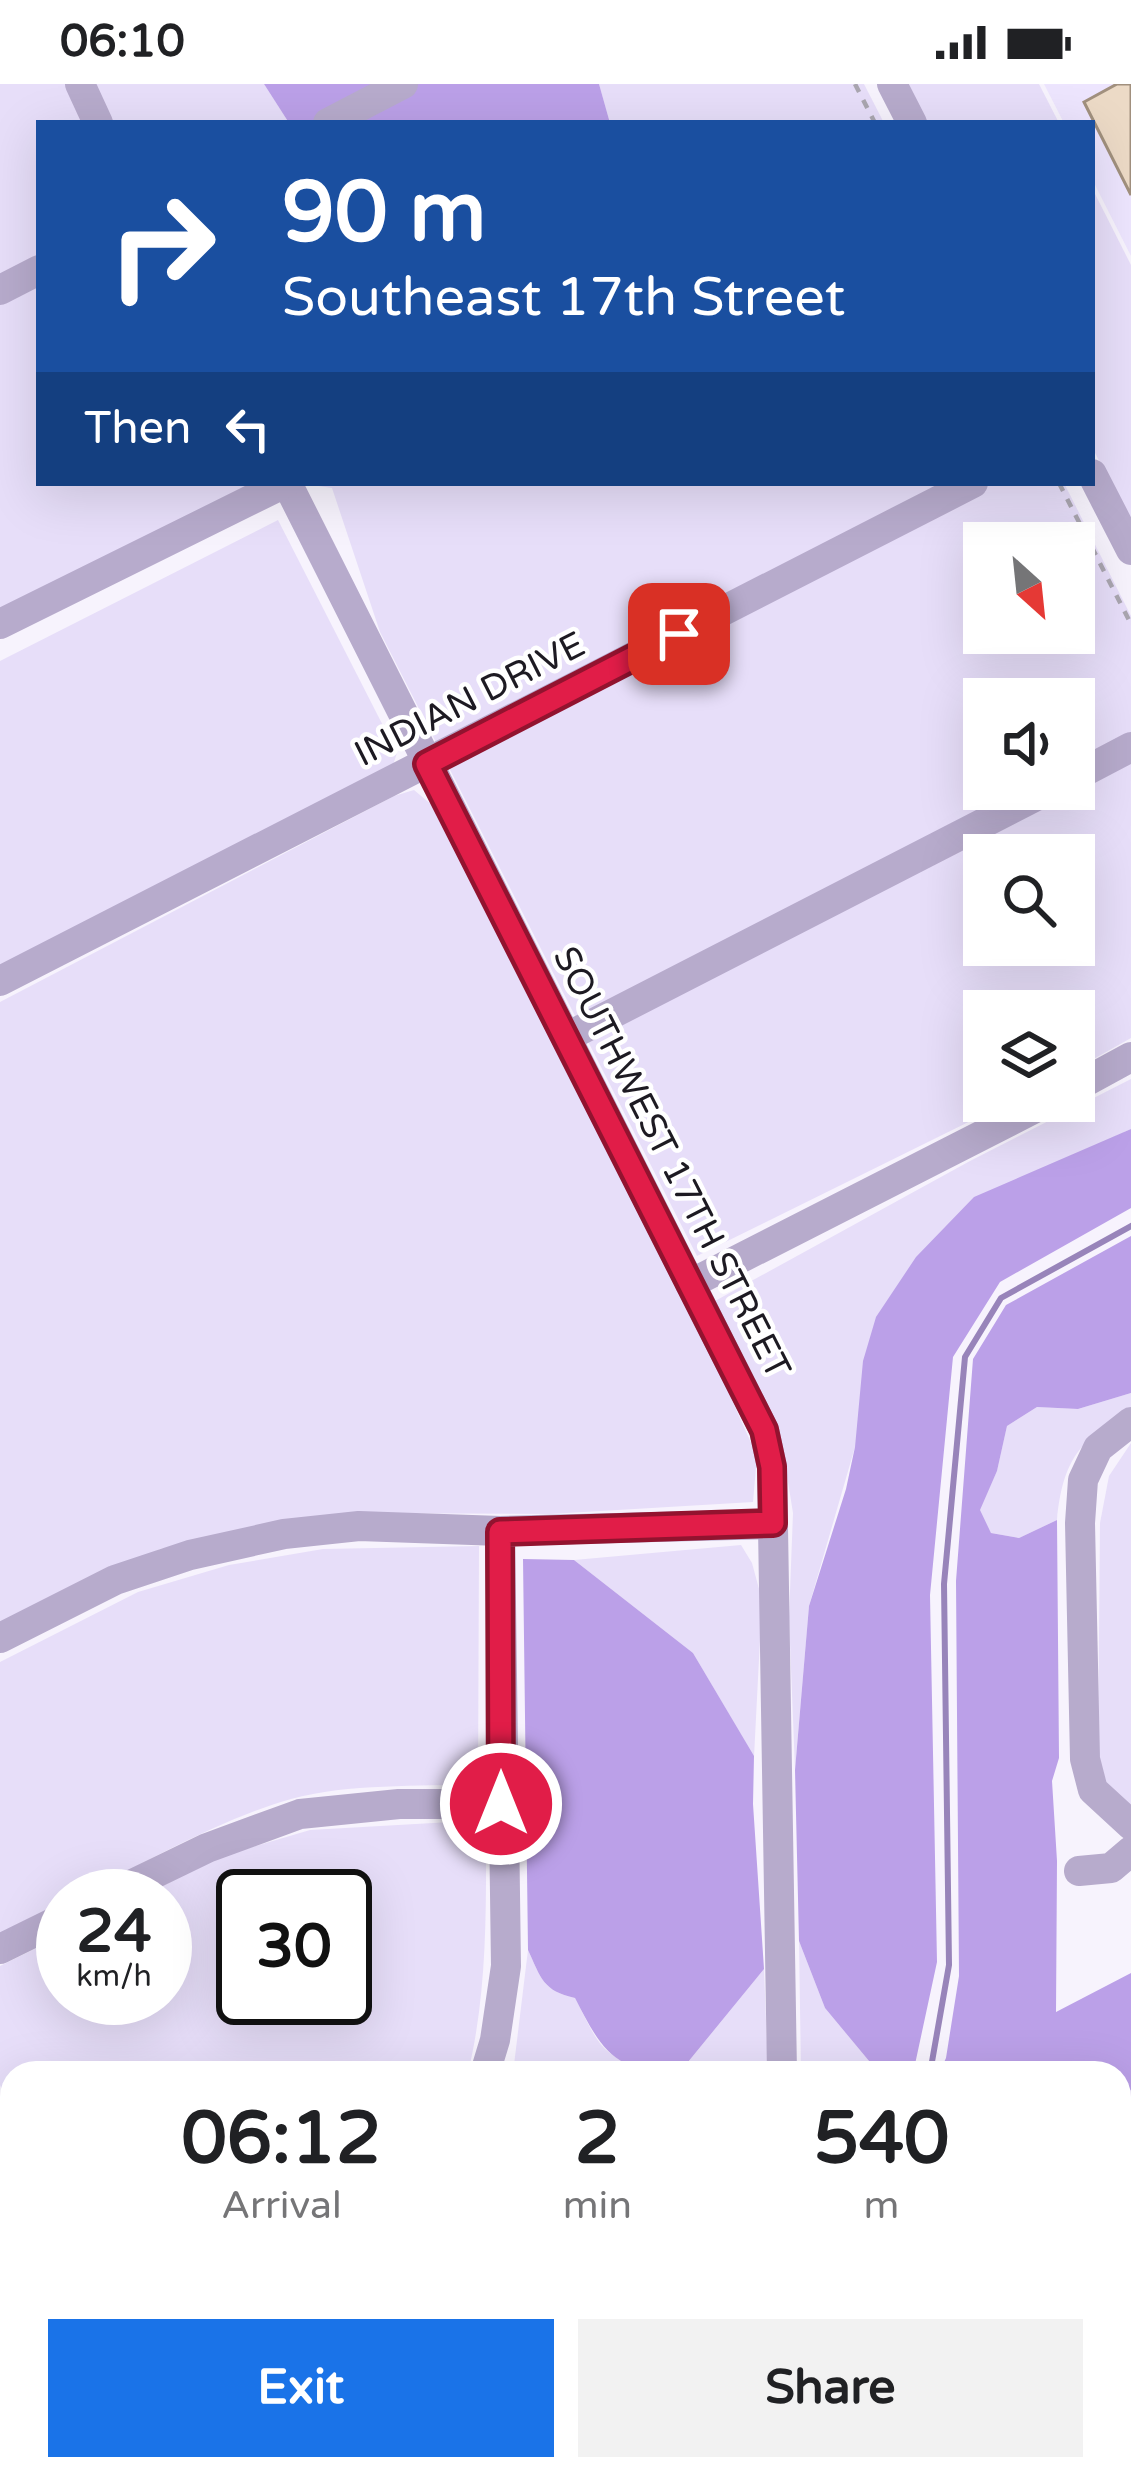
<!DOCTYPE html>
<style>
:root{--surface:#fff;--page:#f2f2f2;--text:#202124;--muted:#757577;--accent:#1a73e8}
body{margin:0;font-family:"Varela Round",sans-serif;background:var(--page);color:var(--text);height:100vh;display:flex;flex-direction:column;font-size:45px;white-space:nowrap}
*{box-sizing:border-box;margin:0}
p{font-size:39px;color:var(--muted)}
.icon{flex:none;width:66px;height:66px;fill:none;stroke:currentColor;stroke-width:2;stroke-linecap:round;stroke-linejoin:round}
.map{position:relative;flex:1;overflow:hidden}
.side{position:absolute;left:0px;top:1977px;width:1131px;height:420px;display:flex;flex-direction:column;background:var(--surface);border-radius:36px 36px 0 0;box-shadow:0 12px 48px #0002}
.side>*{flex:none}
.banner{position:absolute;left:36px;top:36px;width:1059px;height:366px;border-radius:0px;box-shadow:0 12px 48px #0002;background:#1a4fa0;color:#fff;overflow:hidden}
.needle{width:78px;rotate:153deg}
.buttons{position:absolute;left:963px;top:438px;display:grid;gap:24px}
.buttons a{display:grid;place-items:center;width:132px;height:132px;border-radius:0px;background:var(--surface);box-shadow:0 12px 48px #0002;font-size:60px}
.speed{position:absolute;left:36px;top:1785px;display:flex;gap:24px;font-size:60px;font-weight:700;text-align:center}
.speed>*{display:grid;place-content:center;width:156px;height:156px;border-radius:50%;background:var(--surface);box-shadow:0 12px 48px #0002;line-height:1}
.speed small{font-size:30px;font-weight:400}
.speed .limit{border:6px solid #111;border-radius:18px;background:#fff;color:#111}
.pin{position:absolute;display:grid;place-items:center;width:102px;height:102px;color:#fff;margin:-51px;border-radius:24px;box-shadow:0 6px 18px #0006}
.me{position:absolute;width:132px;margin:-66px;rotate:0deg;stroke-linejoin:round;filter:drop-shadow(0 0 9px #0008)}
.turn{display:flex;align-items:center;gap:42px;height:252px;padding:0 48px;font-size:54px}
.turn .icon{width:156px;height:156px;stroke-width:2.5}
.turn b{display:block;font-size:84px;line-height:102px}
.then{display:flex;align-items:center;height:114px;padding:0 48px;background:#0003;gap:24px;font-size:45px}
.eta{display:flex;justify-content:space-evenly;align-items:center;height:204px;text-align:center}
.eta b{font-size:72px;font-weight:700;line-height:84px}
.cta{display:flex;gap:24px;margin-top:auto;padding:24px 48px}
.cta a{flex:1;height:138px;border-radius:0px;background:var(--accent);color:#fff;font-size:48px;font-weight:700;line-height:138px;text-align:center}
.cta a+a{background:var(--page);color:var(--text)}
.status{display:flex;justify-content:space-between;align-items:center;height:84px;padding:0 60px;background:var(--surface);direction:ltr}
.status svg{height:33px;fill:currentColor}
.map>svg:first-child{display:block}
.built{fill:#ede5fe}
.green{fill:#e7def9;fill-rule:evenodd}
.forest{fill:#bba0e8}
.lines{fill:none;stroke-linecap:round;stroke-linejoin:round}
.stream{stroke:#9884ba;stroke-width:6}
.building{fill:#ecdac6;stroke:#a1907e;stroke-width:3}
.path{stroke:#aaa6b0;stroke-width:4.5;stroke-dasharray:9 9;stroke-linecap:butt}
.minor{stroke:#b7abcc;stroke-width:30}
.route-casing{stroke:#92132f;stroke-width:30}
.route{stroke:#e11d48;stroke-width:21}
.labels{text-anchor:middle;stroke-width:9;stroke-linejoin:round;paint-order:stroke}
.street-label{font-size:36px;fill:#1d1a22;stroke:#fff}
</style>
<div class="status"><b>06:10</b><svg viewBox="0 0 49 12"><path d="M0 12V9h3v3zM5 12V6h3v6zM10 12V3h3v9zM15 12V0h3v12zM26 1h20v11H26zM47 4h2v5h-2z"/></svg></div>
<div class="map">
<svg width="1131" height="2397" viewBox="0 0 1131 2397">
<rect width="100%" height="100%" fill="#f7f3fd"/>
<!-- built -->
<polygon class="built" points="1044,0 1131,0 1131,172 1092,95 1092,39 1064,39"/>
<!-- green -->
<g class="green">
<polygon points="0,0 264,0 289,39 39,39 39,399 254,399 0,526"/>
<polygon points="599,0 864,0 884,39 610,39"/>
<polygon points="905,0 1039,0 1059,39 925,39"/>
<polygon points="1092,104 1131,181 1131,439 1092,363"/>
<path d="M298,399H1064L1131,532V954L1074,986V927H984V1017H1011L697,1172L380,548L332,404ZM984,459H1074V549H984ZM984,615H1074V705H984ZM984,771H1074V861H984Z"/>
<polygon points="278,436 397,669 391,687 0,886 0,577"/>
<polygon points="414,706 432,721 717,1283 757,1372 753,1418 550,1430 354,1429 160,1465 0,1545 0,918 394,712"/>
<polygon points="1131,995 1131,1045 1043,1086 855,1363 809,1522 795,1686 789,1533 793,1429 785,1379 715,1217 970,1077"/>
<path d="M1131,1309V1325C1080,1356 1063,1375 1057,1436L1019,1454L991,1449L979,1426L997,1387L1007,1342L1037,1323L1078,1325Z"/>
<polygon points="1131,1359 1131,1728 1108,1705 1098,1668 1100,1439 1109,1392"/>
<polygon points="741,1461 752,1479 762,1516 754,1673 693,1569 574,1476"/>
<path d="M479,1462L478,1700C418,1703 349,1699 291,1715C217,1736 147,1778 78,1812H63V1819L0,1851V1578L138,1508L229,1481L323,1465Z"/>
<path d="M486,1736C486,1822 488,1905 468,1989H12V2026L0,2001V1882L63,1851V1914H165V1812H142L225,1771L310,1746ZM243,1812H345V1914H243Z"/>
<polygon points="799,1857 825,1924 879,1989 801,1989"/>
<path d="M528,1866C541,1894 543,1907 575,1914C601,1965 600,1971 655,1989H513Z"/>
<polygon points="764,1885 768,1989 679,1989"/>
<polygon points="1131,2006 1131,2133 1119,2140 1119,2015"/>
<polygon points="0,2067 12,2092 12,2298 0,2298"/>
<polygon points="1131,2170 1131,2397 808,2397 807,2385 1119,2385 1119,2176"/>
<polygon points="0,2335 12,2335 12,2385 428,2385 428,2397 0,2397"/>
<polygon points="711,2385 778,2385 779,2397 710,2397"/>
</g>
<!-- forest -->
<g class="forest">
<polygon points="264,0 599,0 610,39 289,39"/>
<polygon points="1131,1045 1131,1124 1000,1198 953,1273 930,1511 937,1878 914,1985 905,1989 879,1989 825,1924 799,1857 795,1686 809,1522 846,1405 855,1363 863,1277 876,1233 916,1173 974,1113"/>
<polygon points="1131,1152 1131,1309 1078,1325 1037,1323 1007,1342 997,1387 980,1426 991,1449 1019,1454 1057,1436 1059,1674 1052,1697 1057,1777 1056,1928 1131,1889 1131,2006 1119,2015 1119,1989 939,1989 946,1974 959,1892 956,1497 973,1275 1006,1221"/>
<path d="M523,1475L574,1476L693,1569L754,1672L753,1720L764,1885L679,1989C615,1989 602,1967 575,1914C543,1907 541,1894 528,1866Z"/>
<polygon points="493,2385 618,2385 617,2397 493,2397"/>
<polygon points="644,2385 711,2385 710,2397 642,2397"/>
</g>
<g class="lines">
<!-- stream -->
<g class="stream">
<polyline points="930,1989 949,1881 944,1500 965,1273 1001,1214 1131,1142"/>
<polyline points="630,2397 631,2385"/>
</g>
</g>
<!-- building -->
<polygon class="building" points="1117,0 1131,0 1131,111 1084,18"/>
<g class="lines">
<!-- path -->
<g class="path">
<polyline points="855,0 875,39"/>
<polyline points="1059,399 1131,540"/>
</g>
<!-- minor -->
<g class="minor">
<polyline points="80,0 98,39"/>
<polyline points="892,0 912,39"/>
<polyline points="328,39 403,0"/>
<polyline points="0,206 39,186"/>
<polyline points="1092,390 1131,466"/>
<polyline points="287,399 764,1346 772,1383 782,1989"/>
<polyline points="0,540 285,399"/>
<polyline points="1074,693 1131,663"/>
<polyline points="0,897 973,399"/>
<polyline points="567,953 1050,705"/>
<polyline points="1074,1004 1131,973"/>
<polyline points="690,1200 1049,1017"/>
<polyline points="1131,1338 1098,1364 1083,1396 1080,1439 1085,1675 1093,1706 1131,1741"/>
<polyline points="0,1554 115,1496 190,1471 284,1450 359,1442 500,1447 773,1440"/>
<polyline points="1079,1787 1111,1784 1131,1767"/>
<polyline points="108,1812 207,1764 300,1730 399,1720 501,1720"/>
<polyline points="0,1865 63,1834"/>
<polyline points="485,1989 495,1956 506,1882 500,1447"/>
<polyline points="0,2031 12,2057"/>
<polyline points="1119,2155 1131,2149"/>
<polyline points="0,2318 12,2318"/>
<polyline points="452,2385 453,2397"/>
<polyline points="790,2385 790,2397"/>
</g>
</g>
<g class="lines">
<defs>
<polyline id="route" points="501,1720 500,1448 773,1439 772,1383 764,1346 427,680 679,550"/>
</defs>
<!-- route casing -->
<use href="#route" class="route-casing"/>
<!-- route -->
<use href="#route" class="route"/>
</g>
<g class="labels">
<!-- street labels -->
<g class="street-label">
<text transform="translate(469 614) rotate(-27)" y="13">INDIAN DRIVE</text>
<text transform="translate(673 1078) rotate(63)" y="13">SOUTHWEST 17TH STREET</text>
</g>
</g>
</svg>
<div class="buttons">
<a><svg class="needle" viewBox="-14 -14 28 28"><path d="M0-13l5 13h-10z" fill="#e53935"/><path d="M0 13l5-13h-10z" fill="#757577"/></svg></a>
<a><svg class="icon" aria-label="sound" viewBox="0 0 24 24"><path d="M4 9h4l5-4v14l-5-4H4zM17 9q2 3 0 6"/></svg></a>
<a><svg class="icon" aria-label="search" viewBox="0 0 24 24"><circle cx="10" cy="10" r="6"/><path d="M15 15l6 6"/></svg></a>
<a><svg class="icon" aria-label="layers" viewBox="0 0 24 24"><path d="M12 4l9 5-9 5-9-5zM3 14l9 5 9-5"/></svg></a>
</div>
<div class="speed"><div>24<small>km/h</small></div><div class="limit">30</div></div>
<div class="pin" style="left:679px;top:550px;background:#d93025"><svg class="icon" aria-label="arrive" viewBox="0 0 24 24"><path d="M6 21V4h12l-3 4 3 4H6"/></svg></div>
<svg class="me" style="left:501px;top:1720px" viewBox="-20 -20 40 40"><circle r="17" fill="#e11d48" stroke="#fff" stroke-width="3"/><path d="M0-11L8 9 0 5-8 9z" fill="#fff"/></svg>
<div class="banner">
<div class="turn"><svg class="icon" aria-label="right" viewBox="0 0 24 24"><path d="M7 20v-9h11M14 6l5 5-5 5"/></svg><div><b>90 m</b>Southeast 17th Street</div></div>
<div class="then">Then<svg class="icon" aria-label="left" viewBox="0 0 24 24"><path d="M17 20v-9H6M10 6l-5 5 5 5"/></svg></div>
</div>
<section class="side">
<div class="eta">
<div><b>06:12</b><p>Arrival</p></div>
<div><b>2</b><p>min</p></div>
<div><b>540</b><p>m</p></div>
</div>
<div class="cta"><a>Exit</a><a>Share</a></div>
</section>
</div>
